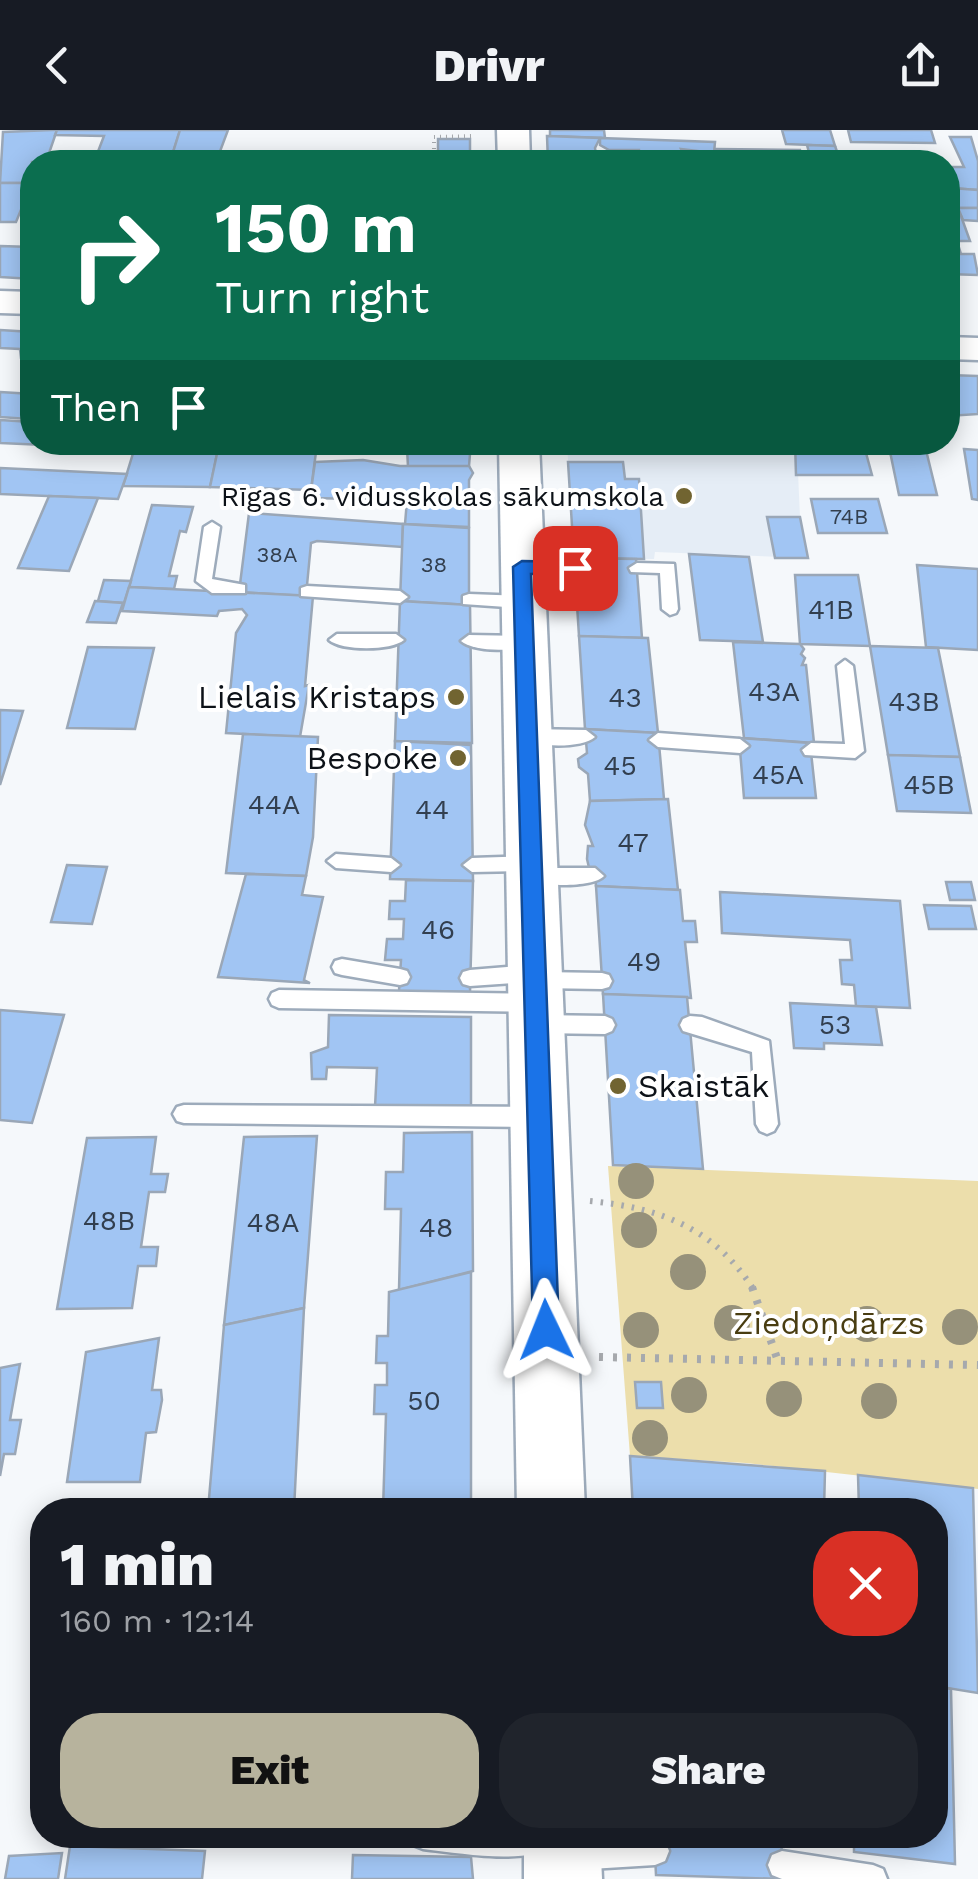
<!DOCTYPE html>
<meta charset="utf-8">
<style>
:root{--surface:#171b24;--page:#20242c;--text:#f1f3f6;--muted:#9ea1a6;--accent:#b7b39d}
body{margin:0;font-family:"Work Sans",sans-serif;background:var(--page);color:var(--text);height:100vh;display:flex;flex-direction:column;font-size:38px;white-space:nowrap}
*{box-sizing:border-box;margin:0}
p{font-size:32px;color:var(--muted)}
.icon{flex:none;width:55px;height:55px;fill:none;stroke:currentColor;stroke-width:2;stroke-linecap:round;stroke-linejoin:round}
.map{position:relative;flex:1;overflow:hidden}
.side{position:absolute;left:30px;top:1368px;width:918px;height:350px;display:flex;flex-direction:column;background:var(--surface);border-radius:40px;box-shadow:0 5px 25px #0003}
.side>*{flex:none}
.guide{position:absolute;left:20px;top:20px;width:940px;height:305px;border-radius:40px;box-shadow:0 5px 25px #0003;background:#0b6e4f;color:#fff;overflow:hidden}
.pin{position:absolute;display:grid;place-items:center;width:85px;height:85px;color:#fff;margin:-42px;border-radius:20px;box-shadow:0 5px 15px #0006}
.me{position:absolute;width:110px;margin:-55px;rotate:358deg;stroke-linejoin:round;filter:drop-shadow(0 0 8px #0008)}
.turn{display:flex;align-items:center;gap:35px;height:210px;padding:0 30px;font-size:45px}
.turn .icon{width:130px;height:130px;stroke-width:2.5}
.turn b{display:block;font-size:70px;line-height:85px}
.then{display:flex;align-items:center;height:95px;padding:0 30px;background:#0003;gap:20px;font-size:38px}
.round{display:grid;place-items:center;flex:none;width:105px;height:105px;border-radius:40px;background:var(--page)}
.head{display:flex;align-items:center;justify-content:space-between;height:170px;padding:0 30px}
h1{font-size:60px;font-weight:800;line-height:75px}
.cta{display:flex;gap:20px;margin-top:auto;padding:20px 30px}
.cta a{flex:1;height:115px;border-radius:40px;background:var(--accent);color:#111;font-size:40px;font-weight:800;line-height:115px;text-align:center}
.cta a+a{background:var(--page);color:var(--text)}
header{display:flex;justify-content:space-between;align-items:center;height:130px;padding:0 30px;background:var(--surface);font-size:45px;font-weight:800}
.map>svg:first-child{display:block}
.built{fill:#e5edf6}
.green{fill:#ecdeab}
.building{fill:#a1c5f3;stroke:#9aa7b7;stroke-width:2.5}
.lines{fill:none;stroke-linecap:round;stroke-linejoin:round}
.lane-casing{stroke:#9dabbb;stroke-width:5}
.secondary-casing{stroke:#9dabbb;stroke-width:5}
.primary-casing{stroke:#9dabbb;stroke-width:5}
.path-far2{stroke:#a6a9ad;stroke-width:4;stroke-dasharray:1 5;stroke-linecap:butt}
.path-far1{stroke:#a6a9ad;stroke-width:6;stroke-dasharray:2.5 8;stroke-linecap:butt}
.path{stroke:#a6a9ad;stroke-width:8;stroke-dasharray:4 10;stroke-linecap:butt}
.lane{fill:#fff;fill-rule:evenodd}
.secondary{fill:#fff;fill-rule:evenodd}
.primary{fill:#fff;fill-rule:evenodd}
.tree{fill:#96917a}
.route{fill:#1a73e8;stroke:#114b97;stroke-width:2.5}
.poi-dot{fill:#716431;stroke:#fff;stroke-width:4}
.labels{text-anchor:middle;stroke-width:8;stroke-linejoin:round;paint-order:stroke}
.far-number-label{font-size:22px;fill:#323f4f}
.far-poi-label{font-size:28px;fill:#0d1218;stroke:#fff;text-anchor:end}
.number-label{font-size:28px;fill:#323f4f}
.poi-label{font-size:32px;fill:#0d1218;stroke:#fff;text-anchor:end}
.park-label{font-size:32px;fill:#493d11;stroke:#fff}
</style>
<header><svg class="icon" aria-label="back" viewBox="0 0 24 24"><path d="M15 5l-7 7 7 7"/></svg>Drivr<svg class="icon" aria-label="share" viewBox="0 0 24 24"><path d="M12 15V3M7 8l5-5 5 5M5 13v7h14v-7"/></svg></header>
<div class="map">
<svg width="978" height="1749" viewBox="0 0 978 1749">
<rect width="100%" height="100%" fill="#f5f8fb"/>
<!-- built -->
<polygon class="built" points="567,313 797,320 800,387 808,428 655,422 654,429 574,428"/>
<!-- green -->
<polygon class="green" points="608,1036 978,1051 978,1359 746,1333 630,1326"/>
<!-- building -->
<g class="building">
<polygon points="52,0 57,0 46,32 32,32 32,53 0,53 3,2"/>
<polygon points="57,0 180,0 170,32 94,32 104,6 55,5"/>
<polygon points="180,0 228,0 216,32 170,32"/>
<polygon points="550,0 604,0 605,8 550,6"/>
<polygon points="782,0 830,0 835,16 786,14"/>
<polygon points="848,0 931,0 935,13 851,12"/>
<polygon points="547,6 600,8 595,18 597,32 548,32"/>
<polygon points="950,7 971,7 978,31 978,60 951,58 948,37 964,37"/>
<polygon points="600,8 715,12 714,23 681,19 687,32 640,32 639,20 609,20 600,15"/>
<polygon points="438,9 470,9 470,32 425,30 425,23 438,23"/>
<polygon points="807,15 835,16 839,27 810,26"/>
<polygon points="715,19 800,20 802,32 716,32"/>
<polygon points="0,53 32,53 16,92 0,92"/>
<polygon points="948,58 951,58 961,86 948,85"/>
<polygon points="951,58 978,60 978,78 958,78"/>
<polygon points="958,78 978,78 978,91 963,90"/>
<polygon points="948,85 961,86 970,111 957,111 961,124 974,124 978,145 948,144"/>
<polygon points="0,116 32,117 32,149 0,147"/>
<polygon points="0,200 32,202 32,230 21,228 20,219 0,218"/>
<polygon points="948,245 978,246 978,284 948,286"/>
<polygon points="0,262 32,264 28,289 0,287"/>
<polygon points="0,290 32,292 32,312 136,312 134,319 0,313"/>
<polygon points="422,312 471,312 469,336 408,337 407,318 422,318"/>
<polygon points="639,312 795,312 797,320"/>
<polygon points="795,312 863,312 872,345 796,345"/>
<polygon points="888,312 924,312 937,365 899,365"/>
<polygon points="170,313 219,315 210,357 123,356 135,317 166,318"/>
<polygon points="219,314 236,315 237,320 316,322 311,360 210,357"/>
<polygon points="964,319 978,320 978,370 972,369"/>
<polygon points="363,330 400,336 469,336 473,343 469,350 469,397 405,394 407,370 310,368 315,332"/>
<polygon points="568,332 623,332 625,349 639,349 644,429 574,428"/>
<polygon points="0,338 127,344 118,369 0,364"/>
<polygon points="49,366 98,368 69,441 18,438"/>
<polygon points="811,369 878,369 887,403 818,403"/>
<polygon points="152,375 193,377 186,402 180,401 169,446 177,446 174,459 129,457"/>
<polygon points="249,383 403,394 402,417 317,411 311,413 306,466 239,462"/>
<polygon points="767,387 800,387 808,428 775,428"/>
<polygon points="403,394 469,398 469,475 400,471"/>
<polygon points="689,424 749,427 763,512 700,510"/>
<polygon points="574,428 636,429 642,508 579,506"/>
<polygon points="917,435 978,439 978,520 926,517"/>
<polygon points="795,445 858,445 870,516 800,514"/>
<polygon points="104,450 131,451 124,473 98,471"/>
<polygon points="129,457 313,466 305,556 309,555 300,607 226,603 236,503 247,485 242,479 219,481 217,486 122,481"/>
<polygon points="95,471 123,473 116,493 87,492"/>
<polygon points="400,471 470,475 472,613 395,611"/>
<polygon points="579,506 648,508 658,603 585,599"/>
<polygon points="733,512 800,514 804,519 801,524 805,528 802,535 806,535 814,613 744,608"/>
<polygon points="870,516 938,518 960,627 888,625"/>
<polygon points="88,517 154,518 135,599 67,598"/>
<polygon points="0,580 23,581 0,655"/>
<polygon points="585,599 658,603 664,669 590,671 588,644 579,637 578,629 587,623"/>
<polygon points="243,604 318,607 313,707 306,746 226,743"/>
<polygon points="739,608 810,613 816,668 744,668"/>
<polygon points="395,611 471,615 473,751 390,749"/>
<polygon points="888,625 960,627 971,683 897,681"/>
<polygon points="668,669 678,760 596,756 595,742 590,742 587,729 588,716 593,716 585,695 590,671"/>
<polygon points="67,735 107,737 92,794 51,792"/>
<polygon points="246,744 306,746 302,765 323,767 304,850 310,853 218,847"/>
<polygon points="406,750 473,751 470,862 399,861 401,830 385,830 387,809 403,809 404,789 389,789 390,771 405,771"/>
<polygon points="946,752 971,752 975,770 950,770"/>
<polygon points="596,756 680,760 683,791 695,791 697,812 685,812 691,868 603,864"/>
<polygon points="720,762 900,771 910,878 856,876 854,855 842,854 840,830 852,830 850,810 722,803"/>
<polygon points="924,775 971,776 976,799 929,799"/>
<polygon points="603,864 687,867 703,1039 613,1035"/>
<polygon points="790,873 876,877 882,915 824,913 824,919 794,918"/>
<polygon points="0,880 64,885 32,993 0,990"/>
<polygon points="329,885 471,887 471,977 375,977 377,938 327,937 326,949 312,949 311,923 328,917"/>
<polygon points="472,1002 473,1141 399,1160 401,1079 385,1079 386,1042 403,1042 404,1003"/>
<polygon points="317,1006 304,1178 224,1195 244,1007"/>
<polygon points="156,1007 151,1044 168,1044 165,1062 149,1062 141,1117 158,1117 156,1136 138,1136 132,1178 57,1179 87,1008"/>
<polygon points="471,1142 471,1380 383,1380 386,1284 374,1284 375,1255 387,1255 387,1233 376,1233 377,1206 388,1206 389,1162"/>
<polygon points="304,1178 294,1380 208,1380 224,1195"/>
<polygon points="159,1208 152,1260 161,1260 162,1270 156,1302 146,1303 140,1352 67,1352 86,1222"/>
<polygon points="20,1234 10,1290 21,1290 15,1324 4,1324 0,1346 0,1238"/>
<polygon points="635,1252 661,1252 663,1278 637,1278"/>
<polygon points="630,1326 825,1341 824,1380 633,1380"/>
<polygon points="858,1345 973,1358 978,1563 935,1556 935,1380 859,1380"/>
<polygon points="935,1556 951,1559 955,1734 854,1722 854,1705 935,1705"/>
<polygon points="654,1705 781,1705 783,1749 656,1745"/>
<polygon points="70,1716 205,1721 202,1749 65,1749"/>
<polygon points="62,1723 58,1749 5,1749 9,1726"/>
<polygon points="353,1725 471,1727 473,1749 352,1749"/>
</g>
<g class="lines">
<defs>
<g id="lane">
<polygon points="212,392 220,397 212,449 245,455 245,463 212,463 196,451 204,397"/>
<polygon points="522,432 575,433 583,438 575,443 516,441 516,433"/>
<polygon points="637,433 674,434 678,479 676,483 670,485 662,479 660,443 631,442 629,438"/>
<polygon points="307,456 400,461 408,467 400,473 301,466 301,458"/>
<polygon points="469,464 523,466 531,472 523,478 463,474 463,466"/>
<path d="M337,504H396L404,510C391,521 342,521 329,510Z"/>
<path d="M469,505L524,506L532,512C520,523 473,522 461,511Z"/>
<polygon points="845,530 853,536 864,621 855,628 805,625 802,620 811,613 845,614 837,536"/>
<path d="M527,599L586,600L595,607C582,619 531,618 518,606Z"/>
<polygon points="658,603 740,609 749,616 740,623 658,617 649,610"/>
<polygon points="336,724 391,728 400,735 391,742 336,738 327,731"/>
<path d="M531,726L540,733L537,738H595L604,746C594,758 533,758 523,746L525,741L472,742L463,735L472,728Z"/>
<polygon points="342,829 400,839 407,841 410,847 407,853 400,855 342,845 335,843 332,837 335,831"/>
<polygon points="533,835 542,842 602,843 609,845 612,851 609,857 602,859 539,858 530,852 470,856 463,854 460,848 463,842 470,840"/>
<polygon points="279,860 534,864 541,867 544,873 541,879 534,882 279,878 272,875 269,869 272,863"/>
<polygon points="538,885 605,886 612,889 615,895 612,901 605,904 538,903 531,900 528,894 531,888"/>
<polygon points="690,886 702,887 769,911 778,994 774,1001 767,1004 760,1001 756,994 752,922 683,901 680,895 683,889"/>
<polygon points="184,975 537,977 544,980 548,987 544,994 537,997 184,993 177,991 173,984 177,977"/>
<path d="M409,1705H563L564,1707L560,1717C518,1734 467,1724 423,1719L413,1715Z"/>
<polygon points="655,1707 665,1711 669,1721 665,1731 655,1735 574,1740 564,1736 560,1726 564,1716 574,1712"/>
<polygon points="782,1721 873,1735 883,1739 887,1749 782,1749 772,1745 768,1735 772,1725"/>
</g>
<g id="secondary">
<polygon points="497,0 529,0 530,32 498,32"/>
<polygon points="499,312 539,312 585,1380 517,1380"/>
<polygon points="524,1705 600,1705 602,1749 524,1749"/>
</g>
<g id="primary">
<polygon points="0,161 32,162 32,184 0,183"/>
<polygon points="948,207 978,208 978,230 948,229"/>
</g>
</defs>
<!-- lane casing -->
<use href="#lane" class="lane-casing"/>
<!-- secondary casing -->
<use href="#secondary" class="secondary-casing"/>
<!-- primary casing -->
<use href="#primary" class="primary-casing"/>
<!-- path-far2 -->
<polyline class="path-far2" points="438,21 434,21 434,7 475,6"/>
<!-- path-far1 -->
<path class="path-far1" d="M590,1071C661,1078 714,1098 754,1160"/>
<!-- path -->
<g class="path">
<polyline points="752,1157 778,1231"/>
<polyline points="599,1227 978,1235"/>
</g>
<!-- lane -->
<use href="#lane" class="lane"/>
<!-- secondary -->
<use href="#secondary" class="secondary"/>
<!-- primary -->
<use href="#primary" class="primary"/>
</g>
<!-- trees -->
<g class="tree">
<circle cx="636" cy="1051" r="18"/>
<circle cx="639" cy="1100" r="18"/>
<circle cx="688" cy="1142" r="18"/>
<circle cx="732" cy="1193" r="18"/>
<circle cx="867" cy="1194" r="18"/>
<circle cx="960" cy="1197" r="18"/>
<circle cx="641" cy="1200" r="18"/>
<circle cx="689" cy="1265" r="18"/>
<circle cx="784" cy="1269" r="18"/>
<circle cx="879" cy="1271" r="18"/>
<circle cx="650" cy="1308" r="18"/>
</g>
<!-- route -->
<polygon class="route" points="575,432 581,434 581,442 531,444 559,1200 555,1209 546,1213 536,1209 533,1200 513,437 522,431"/>
<!-- markers -->
<g class="poi-dot">
<circle cx="684" cy="366" r="10"/>
<circle cx="456" cy="567" r="10"/>
<circle cx="458" cy="628" r="10"/>
<circle cx="618" cy="956" r="10"/>
</g>
<g class="labels">
<!-- far-number labels -->
<g class="far-number-label">
<text x="849" y="394">74B</text>
<text x="277" y="432">38A</text>
<text x="434" y="442">38</text>
</g>
<!-- far-poi labels -->
<g class="far-poi-label">
<text x="664" y="376">Rīgas 6. vidusskolas sākumskola</text>
</g>
<!-- number labels -->
<g class="number-label">
<text x="831" y="489">41B</text>
<text x="774" y="571">43A</text>
<text x="625" y="577">43</text>
<text x="914" y="581">43B</text>
<text x="620" y="645">45</text>
<text x="778" y="654">45A</text>
<text x="929" y="664">45B</text>
<text x="274" y="684">44A</text>
<text x="432" y="689">44</text>
<text x="633" y="722">47</text>
<text x="438" y="809">46</text>
<text x="644" y="841">49</text>
<text x="835" y="904">53</text>
<text x="109" y="1100">48B</text>
<text x="273" y="1102">48A</text>
<text x="436" y="1107">48</text>
<text x="424" y="1280">50</text>
</g>
<!-- poi labels -->
<g class="poi-label">
<text x="436" y="578">Lielais Kristaps</text>
<text x="438" y="639">Bespoke</text>
<text x="638" y="967" text-anchor="start">Skaistāk</text>
</g>
<!-- park labels -->
<g class="park-label">
<text x="829" y="1204">Ziedoņdārzs</text>
</g>
</g>
</svg>
<div class="pin" style="left:575px;top:438px;background:#d93025"><svg class="icon" aria-label="arrive" viewBox="0 0 24 24"><path d="M6 21V4h12l-3 4 3 4H6"/></svg></div>
<svg class="me" style="left:546px;top:1200px" viewBox="-20 -20 40 40"><path d="M0-17L14 15 0 8-14 15z" fill="#1a73e8" stroke="#fff" stroke-width="4"/></svg>
<div class="guide">
<div class="turn"><svg class="icon" aria-label="right" viewBox="0 0 24 24"><path d="M7 20v-9h11M14 6l5 5-5 5"/></svg><div><b>150 m</b>Turn right</div></div>
<div class="then">Then<svg class="icon" aria-label="arrive" viewBox="0 0 24 24"><path d="M6 21V4h12l-3 4 3 4H6"/></svg></div>
</div>
<section class="side">
<div class="head"><div><h1>1 min</h1><p>160 m · 12:14</p></div><a class="round" style="background:#d93025;color:#fff"><svg class="icon" aria-label="close" viewBox="0 0 24 24"><path d="M6 6l12 12M18 6L6 18"/></svg></a></div>
<div class="cta"><a>Exit</a><a>Share</a></div>
</section>
</div>
